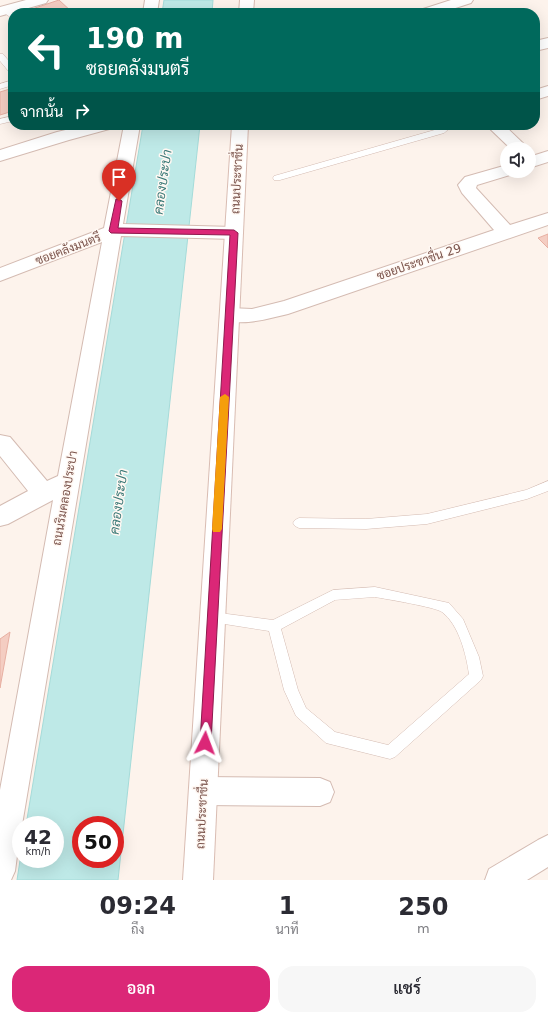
<!DOCTYPE html>
<html lang="th">
<meta charset="utf-8">
<style>
:root{--surface:#fff;--page:#f7f7f7;--text:#2b2b33;--muted:#7c7c81;--accent:#db2777}
body{margin:0;font-family:"DejaVu Sans",Sarabun,sans-serif;background:var(--page);color:var(--text);height:100vh;display:flex;flex-direction:column;font-size:15px;white-space:nowrap}
*{box-sizing:border-box;margin:0}
p{font-size:13px;color:var(--muted)}
.icon{flex:none;width:22px;height:22px;fill:none;stroke:currentColor;stroke-width:2;stroke-linecap:round;stroke-linejoin:round}
.map{position:relative;height:880px;overflow:hidden}
.panel{display:flex;flex-direction:column;background:var(--surface);flex:1}
.panel>*{flex:none}
.guide{position:absolute;left:8px;top:8px;width:532px;height:122px;border-radius:16px;box-shadow:0 4px 16px #0002;background:#00695c;color:#fff;overflow:hidden}
.fabs{position:absolute;left:500px;top:142px;display:grid;gap:8px}
.fabs a{display:grid;place-items:center;width:36px;height:36px;border-radius:50%;background:var(--surface);box-shadow:0 4px 16px #0002;font-size:20px}
.speed{position:absolute;left:12px;top:816px;display:flex;gap:8px;font-size:20px;font-weight:700;text-align:center}
.speed>*{display:grid;place-content:center;width:52px;height:52px;border-radius:50%;background:var(--surface);box-shadow:0 4px 16px #0002;line-height:1}
.speed small{font-size:10px;font-weight:400}
.speed .limit{border:6px solid #d22;background:#fff;color:#111}
.pin{position:absolute;display:grid;place-items:center;width:34px;height:34px;color:#fff;margin:-41px -17px;border-radius:50% 50% 50% 0;rotate:-45deg;box-shadow:0 0 4px #0007}
.pin .icon{rotate:45deg}
.me{position:absolute;width:44px;margin:-22px;rotate:3deg;stroke-linejoin:round;filter:drop-shadow(0 0 3px #0008)}
.turn{display:flex;align-items:center;gap:14px;height:84px;padding:0 12px;font-size:18px}
.turn .icon{width:52px;height:52px;stroke-width:2.5}
.turn b{display:block;font-size:28px;line-height:34px}
.then{display:flex;align-items:center;height:38px;padding:0 12px;background:#0003;gap:8px;font-size:15px}
.eta{display:flex;justify-content:space-evenly;align-items:center;height:68px;text-align:center}
.eta b{font-size:24px;font-weight:600;line-height:28px}
.button{display:flex;gap:8px;margin-top:auto;padding:8px 12px}
.button a{flex:1;height:46px;border-radius:16px;background:var(--accent);color:#fff;font-size:16px;font-weight:600;line-height:46px;text-align:center}
.button a+a{background:var(--page);color:var(--text)}
.map>svg:first-child{display:block}
.water{fill:#bee9e7;stroke:#a4dbd9;fill-rule:evenodd}
.building{fill:#f4cdc2;stroke:#e7afa2}
.lines{fill:none;stroke-linecap:round;stroke-linejoin:round}
.lane-casing{stroke:#d4bbb2;stroke-width:1}
.street-casing{stroke:#d4bbb2;stroke-width:2}
.secondary-casing{stroke:#d9bcb2;stroke-width:2}
.lane{fill:#fff;fill-rule:evenodd}
.street{fill:#fff;fill-rule:evenodd}
.secondary{fill:#fff;fill-rule:evenodd}
.route{fill:#db2777;stroke:#8e194d}
.slow{fill:#f59e0b}
.labels{text-anchor:middle;stroke-width:3;stroke-linejoin:round;paint-order:stroke}
.street-label{font-size:12px;fill:#7b544c;stroke:#fff8f3}
.water-label{font-size:13px;font-style:italic;fill:#3b7977;stroke:#fff8f3}
</style>
<div class="map">
<svg width="548" height="880" viewBox="0 0 548 880">
<rect width="100%" height="100%" fill="#fdf3ec"/>
<!-- water -->
<g class="water">
<polygon points="164,0 213,0 212,13 162,13"/>
<path d="M143,125H200L118,880H17L21,854V859H55V825H26ZM81,825H115V859H81Z"/>
</g>
<!-- building -->
<g class="building">
<polygon points="59,0 73,13 28,13 26,11"/>
<polygon points="13,88 13,111 0,115 0,92"/>
<polygon points="548,234 548,248 538,238"/>
<polygon points="10,632 0,688 0,639"/>
</g>
<g class="lines">
<defs>
<g id="lane">
<polygon points="3,8 9,8 13,13 13,19 3,12"/>
<polygon points="0,54 3,54 13,66 13,73 10,73 0,61"/>
<polygon points="13,80 13,85 0,89 0,84"/>
<polygon points="13,116 13,121 0,124 0,119"/>
<polygon points="442,125 450,125 450,128 444,133 280,180 274,180 273,178 274,176 438,129 442,127"/>
<polygon points="548,481 548,491 527,499 427,524 366,529 299,528 295,526 293,523 295,520 299,518 366,519 427,514 526,490"/>
<path d="M375,587L449,603L463,619L479,657L483,676L481,680L395,757L390,759L326,743L296,716L284,690L269,631L212,622L208,621L206,617L208,613L212,612L273,620L333,590ZM375,597C386,599 435,607 442,612C459,625 466,654 469,674L388,745L335,732L306,708L298,690L281,629L335,600Z"/>
</g>
<g id="street">
<polygon points="26,0 48,0 46,3 0,16 0,7"/>
<polygon points="145,0 159,0 157,13 143,13"/>
<polygon points="451,0 473,0 471,3 440,13 418,13 420,10"/>
<polygon points="548,38 548,48 535,51 535,41"/>
<polygon points="548,86 548,96 535,100 535,90"/>
<polygon points="87,125 115,125 113,128 69,140 0,161 0,150 57,132"/>
<polygon points="124,125 140,125 123,224 234,227 240,229 243,233 240,237 234,239 121,236 22,825 21,825 15,871 11,880 0,880 0,790 53,500 8,524 0,526 0,506 28,491 0,456 0,435 10,437 47,481 58,476 102,242 0,281 0,268 104,228"/>
<polygon points="486,125 504,125 529,149 511,149"/>
<polygon points="548,151 548,162 529,168 529,157"/>
<path d="M507,165V171H515L513,174L477,185L476,188L510,225L548,213V225L288,314C266,319 245,326 223,320L220,315L223,310L230,308L252,309L284,301L494,230L462,193L458,185L465,177Z"/>
<polygon points="203,777 320,778 330,782 334,792 330,802 320,806 203,805 193,801 189,791 193,781"/>
<polygon points="548,835 548,867 527,880 485,880 489,869 538,840"/>
</g>
<g id="secondary">
<polygon points="240,0 254,0 253,13 239,13"/>
<polygon points="232,125 248,125 213,880 183,880"/>
</g>
</defs>
<!-- lane casing -->
<use href="#lane" class="lane-casing"/>
<!-- street casing -->
<use href="#street" class="street-casing"/>
<!-- secondary casing -->
<use href="#secondary" class="secondary-casing"/>
<!-- lane -->
<use href="#lane" class="lane"/>
<!-- street -->
<use href="#street" class="street"/>
<!-- secondary -->
<use href="#secondary" class="secondary"/>
</g>
<!-- route -->
<polygon class="route" points="116,199 119,199 122,201 118,228 234,230 238,233 211,743 209,747 205,749 201,747 200,743 230,235 111,233 109,231"/>
<!-- slow -->
<polygon class="slow" points="225,394 229,397 222,529 220,532 213,532 212,529 220,397"/>
<g class="labels">
<!-- street labels -->
<g class="street-label">
<text transform="translate(237 179) rotate(-87)" y="4">ถนนประชาชื่น</text>
<text transform="translate(68 249) rotate(-21)" y="4">ซอยคลังมนตรี</text>
<text transform="translate(419 262) rotate(-19)" y="4">ซอยประชาชื่น 29</text>
<text transform="translate(65 498) rotate(-80)" y="4">ถนนริมคลองประปา</text>
<text transform="translate(202 814) rotate(-87)" y="4">ถนนประชาชื่น</text>
</g>
<!-- water labels -->
<g class="water-label">
<text transform="translate(162 182) rotate(-82)" y="5">คลองประปา</text>
<text transform="translate(118 502) rotate(-82)" y="5">คลองประปา</text>
</g>
</g>
</svg>
<div class="fabs">
<a><svg class="icon" aria-label="sound" viewBox="0 0 24 24"><path d="M4 9h4l5-4v14l-5-4H4zM17 9q2 3 0 6"/></svg></a>
</div>
<div class="speed"><div>42<small>km/h</small></div><div class="limit">50</div></div>
<div class="pin" style="left:119px;top:201px;background:#d93025"><svg class="icon" aria-label="arrive" viewBox="0 0 24 24"><path d="M6 21V4h12l-3 4 3 4H6"/></svg></div>
<svg class="me" style="left:205px;top:743px" viewBox="-20 -20 40 40"><path d="M0-17L14 15 0 8-14 15z" fill="#db2777" stroke="#fff" stroke-width="4"/></svg>
<div class="guide">
<div class="turn"><svg class="icon" aria-label="left" viewBox="0 0 24 24"><path d="M17 20v-9H6M10 6l-5 5 5 5"/></svg><div><b>190 m</b>ซอยคลังมนตรี</div></div>
<div class="then">จากนั้น<svg class="icon" aria-label="right" viewBox="0 0 24 24"><path d="M7 20v-9h11M14 6l5 5-5 5"/></svg></div>
</div>
</div>
<section class="panel">
<div class="eta">
<div><b>09:24</b><p>ถึง</p></div>
<div><b>1</b><p>นาที</p></div>
<div><b>250</b><p>m</p></div>
</div>
<div class="button"><a>ออก</a><a>แชร์</a></div>
</section>
